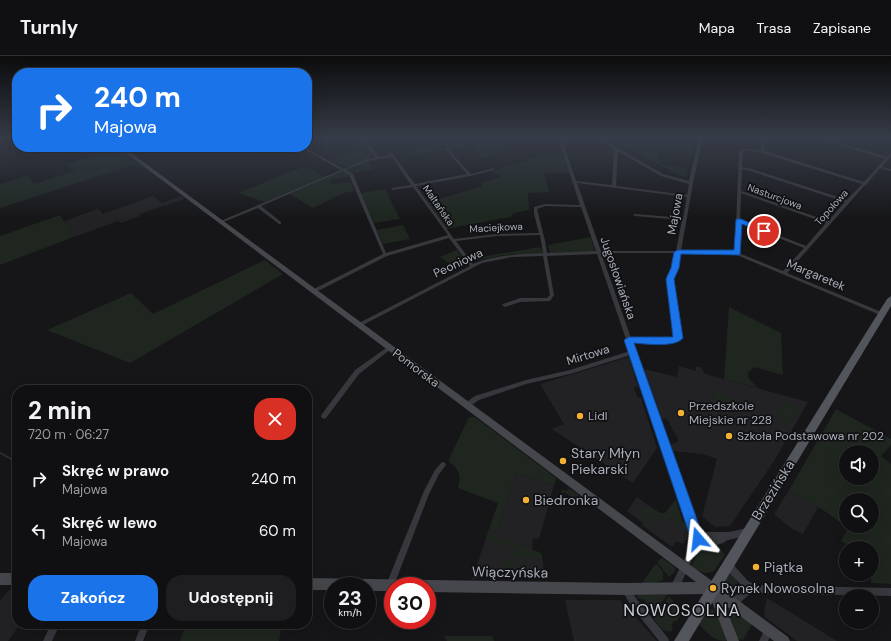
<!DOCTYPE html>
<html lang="pl">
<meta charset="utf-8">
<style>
:root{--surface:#101012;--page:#1e1e20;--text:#f1f3f6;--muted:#9c9d9f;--line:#303032;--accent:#1a73e8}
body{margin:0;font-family:"DM Sans",sans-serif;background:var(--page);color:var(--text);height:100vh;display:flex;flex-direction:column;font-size:15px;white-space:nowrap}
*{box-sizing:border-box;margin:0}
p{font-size:13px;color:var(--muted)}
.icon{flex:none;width:22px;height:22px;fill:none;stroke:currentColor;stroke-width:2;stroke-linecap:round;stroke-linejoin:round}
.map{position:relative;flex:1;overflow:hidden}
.side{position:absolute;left:12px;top:329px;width:300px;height:244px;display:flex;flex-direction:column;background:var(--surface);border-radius:16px;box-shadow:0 4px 16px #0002,0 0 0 1px var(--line)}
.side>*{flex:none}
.guide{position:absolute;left:12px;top:12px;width:300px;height:84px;border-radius:16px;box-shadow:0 4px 16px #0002,0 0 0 1px var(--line);background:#1a73e8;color:#fff;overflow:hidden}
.tools{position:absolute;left:839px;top:389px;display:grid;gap:8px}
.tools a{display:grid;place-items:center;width:40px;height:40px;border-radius:50%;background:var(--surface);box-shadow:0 4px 16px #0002,0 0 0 1px var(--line);font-size:20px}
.speed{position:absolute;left:324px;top:521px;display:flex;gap:8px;font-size:20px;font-weight:700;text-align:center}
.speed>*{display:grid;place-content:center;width:52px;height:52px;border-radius:50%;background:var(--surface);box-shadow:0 4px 16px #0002,0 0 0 1px var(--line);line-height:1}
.speed small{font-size:10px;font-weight:400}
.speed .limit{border:6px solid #d22;background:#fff;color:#111}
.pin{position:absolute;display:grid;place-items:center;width:34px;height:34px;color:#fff;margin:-17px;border:2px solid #fff;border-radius:50%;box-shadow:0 1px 4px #0007}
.me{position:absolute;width:44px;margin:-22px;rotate:343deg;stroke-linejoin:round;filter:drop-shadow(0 0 3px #0008)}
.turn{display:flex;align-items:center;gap:14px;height:84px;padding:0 16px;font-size:18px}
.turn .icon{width:52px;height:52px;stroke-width:2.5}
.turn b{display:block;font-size:28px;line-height:34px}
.round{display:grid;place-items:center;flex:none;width:42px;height:42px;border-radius:16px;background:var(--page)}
.summary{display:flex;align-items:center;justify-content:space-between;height:68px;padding:0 16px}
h1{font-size:24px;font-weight:700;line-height:30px}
.button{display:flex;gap:8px;margin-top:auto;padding:8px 16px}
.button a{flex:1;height:46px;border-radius:16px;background:var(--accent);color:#fff;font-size:16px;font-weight:700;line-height:46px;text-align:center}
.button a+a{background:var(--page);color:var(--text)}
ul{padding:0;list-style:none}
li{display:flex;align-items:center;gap:12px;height:52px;padding:0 16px}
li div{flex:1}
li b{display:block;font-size:15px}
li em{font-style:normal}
header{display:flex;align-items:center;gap:24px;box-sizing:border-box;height:56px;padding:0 20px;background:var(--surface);border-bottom:1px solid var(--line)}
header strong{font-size:19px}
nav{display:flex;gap:22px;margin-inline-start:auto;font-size:14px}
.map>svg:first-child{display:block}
.built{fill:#222225}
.green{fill:#1e261f;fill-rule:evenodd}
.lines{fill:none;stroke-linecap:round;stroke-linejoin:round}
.stream{stroke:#2c353c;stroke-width:1.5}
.street{fill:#37383d;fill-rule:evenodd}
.secondary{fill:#45474d;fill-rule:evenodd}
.primary{fill:#53555c;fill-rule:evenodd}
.route{fill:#1a73e8;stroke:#114b97}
.poi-dot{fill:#f2b134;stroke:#111113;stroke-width:1.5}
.labels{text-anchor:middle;stroke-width:3.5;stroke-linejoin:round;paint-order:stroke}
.far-street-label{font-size:10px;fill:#a8adb8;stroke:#111113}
.street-label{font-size:12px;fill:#a8adb8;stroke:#111113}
.poi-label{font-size:12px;fill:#a8adb8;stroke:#111113;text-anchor:start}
.near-poi-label{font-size:14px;fill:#a8adb8;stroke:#111113;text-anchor:start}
.near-street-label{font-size:14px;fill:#a8adb8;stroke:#111113}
.near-quarter-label{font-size:17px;letter-spacing:1px;fill:#c9ccd4;stroke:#111113}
</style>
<header>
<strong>Turnly</strong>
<nav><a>Mapa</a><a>Trasa</a><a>Zapisane</a></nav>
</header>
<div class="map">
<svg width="891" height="585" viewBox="0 0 891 585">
<rect width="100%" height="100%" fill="#161618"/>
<!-- built -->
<g class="built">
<polygon points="153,140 162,147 181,140 184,143 139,158 140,160 121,167 118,165 74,181 64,165 98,153 103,158"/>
<polygon points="629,301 638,331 634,331 637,341 641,342 657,392 633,427 552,373 564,368 540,328"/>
<polygon points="679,310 696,315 695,311 701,311 705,318 808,346 776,402 730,470 716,471 711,468 702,460 717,403 703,398 673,395 671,388 678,386 678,383 667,363 662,363 644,313 677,321"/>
<polygon points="516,417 554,429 539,483 533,482 532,494 542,499 544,517 496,516 472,524 489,473 497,476"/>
<polygon points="789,434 818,451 803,478 791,472 774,458"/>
<polygon points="637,441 660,458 688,471 689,480 683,488 676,485 672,491 642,469 643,467 627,455"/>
<polygon points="11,532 17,532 17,568 20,568 8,585 0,585 0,545"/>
<polygon points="767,542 837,585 797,585 765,561 764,556"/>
<polygon points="565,544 620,544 657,585 574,585"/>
</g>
<!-- green -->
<g class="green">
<polygon points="454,81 491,82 491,89 504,91 496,93 500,96 480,103 474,88 450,93 440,87"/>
<path d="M607,81C615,81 641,84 646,81H696L691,103H688L687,90L660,89L657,92L660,108L687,112L688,117L684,121L674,117Z"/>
<polygon points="435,88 444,94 397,102 399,101"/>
<polygon points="365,90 372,101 347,112 330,104"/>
<polygon points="118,92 144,111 143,112 136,108 0,152 0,128 27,120 34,128 75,115 67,108"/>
<polygon points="559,95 562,96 570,117 544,117 549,136 528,137 529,154 514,157 510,161 446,173 428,146 483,130 480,127 501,121 492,115 546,98 558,98"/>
<polygon points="368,105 373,113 353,117 348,114"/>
<polygon points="305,110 325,121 265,146 238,137"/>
<polygon points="343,115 347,117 349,121 330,124 331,128 351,126 354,135 343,137 313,152 290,138"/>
<polygon points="385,133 400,163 374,167 361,137"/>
<polygon points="60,159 74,181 0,209 0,180"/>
<polygon points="403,169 410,183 383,188 377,174"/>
<polygon points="591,181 595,196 552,197 550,197 548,189"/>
<polygon points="540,191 543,195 542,197 505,199 473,205 473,203 481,201"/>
<path d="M455,192C460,197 464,203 463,210L458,213L440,201L456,194Z"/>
<polygon points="265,204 283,218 130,307 47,274 131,237 153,258"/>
<polygon points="729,251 781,277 783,319 754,311 748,317 749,323 758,332 724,323"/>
<polygon points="718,334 739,346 733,353 712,341"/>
<polygon points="785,344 801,353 790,368 774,359"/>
<path d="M836,353L891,383V389L881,400L891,408V528L871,527L872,492H853L841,485L848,472L826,456L789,434ZM846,396H872V422H846ZM846,444H872V470H846Z"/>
<path d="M469,361H475L555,421L556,424L554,429L516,417L497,476L489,473L498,447L458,432C462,420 458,411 448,405Z"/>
<polygon points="563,433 565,435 570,433 595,450 578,447 579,446 564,436 561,440 560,439"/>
<polygon points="676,443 682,465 688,471 689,475 669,462 666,466 658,460 651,469 640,460 648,449 660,457 665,457"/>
<polygon points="488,477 539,496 542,499 542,502 513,502 513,510 521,510 523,515 502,514 503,503 511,505 515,493 486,482"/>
<polygon points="717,488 725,499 713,516 705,517 693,512 692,509 700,490"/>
<polygon points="662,502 675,511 675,515 669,521 657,506"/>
<polygon points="656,507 663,516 663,524 654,527 642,527"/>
<polygon points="730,517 736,523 738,530 726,532 723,528"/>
<polygon points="638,539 667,539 655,557 644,544 637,542"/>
<polygon points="669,540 682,556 677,565 674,565 671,569 673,572 671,576 662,574 654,563"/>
<polygon points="729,551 752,568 743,584 738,583 728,554"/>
<path d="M712,553L717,556L728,583L725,585C714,585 706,576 699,568L708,554Z"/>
<polygon points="186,568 282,568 279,585 180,585"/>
<polygon points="444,580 492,580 494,585 447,585"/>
</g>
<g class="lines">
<!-- stream -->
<polyline class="stream" points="0,397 17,406"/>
<!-- street -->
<g class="street">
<polygon points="308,81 313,81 307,84 307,82"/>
<path d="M361,81H364L378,101L390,99V97H392L415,128L467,118L446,94L445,93L447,92L471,118L494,112V114L470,120L416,130L454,183L497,178L539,177L534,158V151L545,148L580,149L558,81H561L576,125L612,129L614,93L594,81H598L663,118L689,125L699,81H703L693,127L681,195H735L739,95L746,92L761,95L760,81H764L765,95L864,126L885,103L814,81H820L887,101L891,97V100L882,111L891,113V115L880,112L866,129H865L787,217L884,257L885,258L884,259H880L732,197H680L678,209L672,223L681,283L680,284L674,287L633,286L700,478L708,476H729L747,472L750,473L751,476L750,479L728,484L723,487L717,489L709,490L700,487L677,536L674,537L671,536L670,533L671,530L694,483L631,299L570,318L526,328L479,344L469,351H465L464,349L465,347L475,340L526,324L570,314L630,295L597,198L547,200L554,239L550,245L520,246L505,251L503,250L502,249L503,248L520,242H547L550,239L543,200L512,201L482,207L359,271L356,269L357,268L470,210L449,182L387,200L314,237L312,236V234L383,198L349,119L343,115L261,150L281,166V168H279L258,152L221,167H220L218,166L341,114L300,91H304L344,113L366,103L375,102ZM746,94L762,97L862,128L847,144L752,113L742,111L743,96ZM618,95L661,120L689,128L687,139L616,130ZM392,101L411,129L392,132V134L413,131L448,179L386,197L353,118L346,114L368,105ZM742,113L750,115L845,146L828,165L741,135ZM577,127L687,141L683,162L635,158L633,159L635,160L682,164L676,195H601ZM741,137L826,167L806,190L740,164ZM545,150L581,151L596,195L547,197L545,185L537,153ZM740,167L804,192L783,215L739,197ZM540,179L543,197C522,198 492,199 473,208L456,185L497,180ZM601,197H676L674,209L668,223L675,282L673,283L631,282Z"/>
<polygon points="881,81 886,81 891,83 891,85"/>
<polygon points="389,290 392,292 391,293 359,318 326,362 324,363 322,362 321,360 322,358 355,314"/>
<polygon points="443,406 445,407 446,409 439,418 429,438 393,532 390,533 387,532 386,529 424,435 435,414 441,407"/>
<polygon points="727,504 730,505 748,525 755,529 891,532 891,540 754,537 752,536 736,550 733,551 730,550 729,547 730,544 744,532 724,511 723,508 724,505"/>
<polygon points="625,529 628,530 638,545 668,582 669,585 659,585 632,551 621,533 622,530"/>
<polygon points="51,568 60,568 52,585 43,585"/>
<polygon points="142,568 150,568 143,585 135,585"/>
<polygon points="769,570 772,571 773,574 768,585 759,585 766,571"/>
</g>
<!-- secondary -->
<g class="secondary">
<polygon points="118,91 123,91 788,581 790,585 774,585 725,549 739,585 727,585 709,538 625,539 427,536 427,530 393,530 393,535 367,535 367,530 333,530 333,534 307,534 307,522 625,527 696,526"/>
<rect x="0" y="517" width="17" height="12"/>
</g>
<!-- primary -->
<polygon class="primary" points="891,240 891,250 689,585 674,585 887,243"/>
</g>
<!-- sky -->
<linearGradient id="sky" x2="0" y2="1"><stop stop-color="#0c0c0d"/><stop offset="0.5" stop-color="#363c48"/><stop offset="1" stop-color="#363c48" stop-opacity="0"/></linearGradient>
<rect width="891" height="163" fill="url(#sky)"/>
<!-- route -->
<path class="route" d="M736,163H741L768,175L762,176L742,168L740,199L681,198L679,212L674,223L683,282C675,292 646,288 634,287L704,483L702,488L698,489L693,488L691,483L624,284L629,281H673L666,223L671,212L674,196L678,194H734Z"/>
<!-- markers -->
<g class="poi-dot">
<circle cx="681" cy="357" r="4"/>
<circle cx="580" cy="360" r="4"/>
<circle cx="729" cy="380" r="4"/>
<circle cx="563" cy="405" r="4"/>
<circle cx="526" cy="444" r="4"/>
<circle cx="756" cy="511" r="4"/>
<circle cx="713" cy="532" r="4"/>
</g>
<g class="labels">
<!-- far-street labels -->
<g class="far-street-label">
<text transform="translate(775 140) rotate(20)" y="4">Nasturcjowa</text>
<text transform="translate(439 149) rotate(55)" y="4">Maltańska</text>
<text transform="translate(831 151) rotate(-48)" y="4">Topolowa</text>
<text transform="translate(496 171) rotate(-3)" y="4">Maciejkowa</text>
</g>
<!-- street labels -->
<g class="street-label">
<text transform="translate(675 158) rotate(-80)" y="4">Majowa</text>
<text transform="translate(458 207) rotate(-25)" y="4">Peoniowa</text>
<text transform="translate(816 219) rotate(23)" y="4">Margaretek</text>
<text transform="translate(618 222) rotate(71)" y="4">Jugosłowiańska</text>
<text transform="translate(588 299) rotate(-17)" y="4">Mirtowa</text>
<text transform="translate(416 312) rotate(37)" y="4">Pomorska</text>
</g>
<!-- poi labels -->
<g class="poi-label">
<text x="689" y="354">Przedszkole<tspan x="689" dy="14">Miejskie nr 228</tspan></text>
<text x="588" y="364">Lidl</text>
<text x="737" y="384">Szkoła Podstawowa nr 202</text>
</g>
<!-- near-poi labels -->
<g class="near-poi-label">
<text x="571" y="402">Stary Młyn<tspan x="571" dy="16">Piekarski</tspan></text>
<text x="534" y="449">Biedronka</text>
<text x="764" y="516">Piątka</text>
<text x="721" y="537">Rynek Nowosolna</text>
</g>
<!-- near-street labels -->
<g class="near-street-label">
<text transform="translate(773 434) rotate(-58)" y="5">Brzezińska</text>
<text transform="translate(510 516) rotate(1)" y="5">Wiączyńska</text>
</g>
<!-- near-quarter labels -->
<g class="near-quarter-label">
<text x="682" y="560">NOWOSOLNA</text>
</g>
</g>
</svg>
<div class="tools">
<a><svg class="icon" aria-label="sound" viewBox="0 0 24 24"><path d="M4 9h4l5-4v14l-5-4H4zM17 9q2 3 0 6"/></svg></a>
<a><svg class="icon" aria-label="search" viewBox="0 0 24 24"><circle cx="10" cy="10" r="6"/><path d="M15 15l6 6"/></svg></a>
<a>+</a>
<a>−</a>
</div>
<div class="speed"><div>23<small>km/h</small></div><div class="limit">30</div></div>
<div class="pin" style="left:764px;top:175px;background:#d93025"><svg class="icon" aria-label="arrive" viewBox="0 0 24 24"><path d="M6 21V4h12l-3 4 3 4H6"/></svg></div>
<svg class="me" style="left:698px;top:483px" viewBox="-20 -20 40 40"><path d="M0-17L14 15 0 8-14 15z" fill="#1a73e8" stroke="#fff" stroke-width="4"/></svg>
<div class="guide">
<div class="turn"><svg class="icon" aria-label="right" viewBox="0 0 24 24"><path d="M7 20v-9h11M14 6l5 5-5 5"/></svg><div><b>240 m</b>Majowa</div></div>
</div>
<section class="side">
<div class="summary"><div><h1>2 min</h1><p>720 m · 06:27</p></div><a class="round" style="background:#d93025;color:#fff"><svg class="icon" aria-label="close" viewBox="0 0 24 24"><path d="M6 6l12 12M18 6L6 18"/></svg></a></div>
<ul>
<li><svg class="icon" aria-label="right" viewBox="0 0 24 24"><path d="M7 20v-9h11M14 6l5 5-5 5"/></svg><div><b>Skręć w prawo</b><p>Majowa</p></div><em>240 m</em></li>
<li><svg class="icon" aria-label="left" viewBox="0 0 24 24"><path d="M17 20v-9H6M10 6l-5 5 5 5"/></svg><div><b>Skręć w lewo</b><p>Majowa</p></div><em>60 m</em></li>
</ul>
<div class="button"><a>Zakończ</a><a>Udostępnij</a></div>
</section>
</div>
